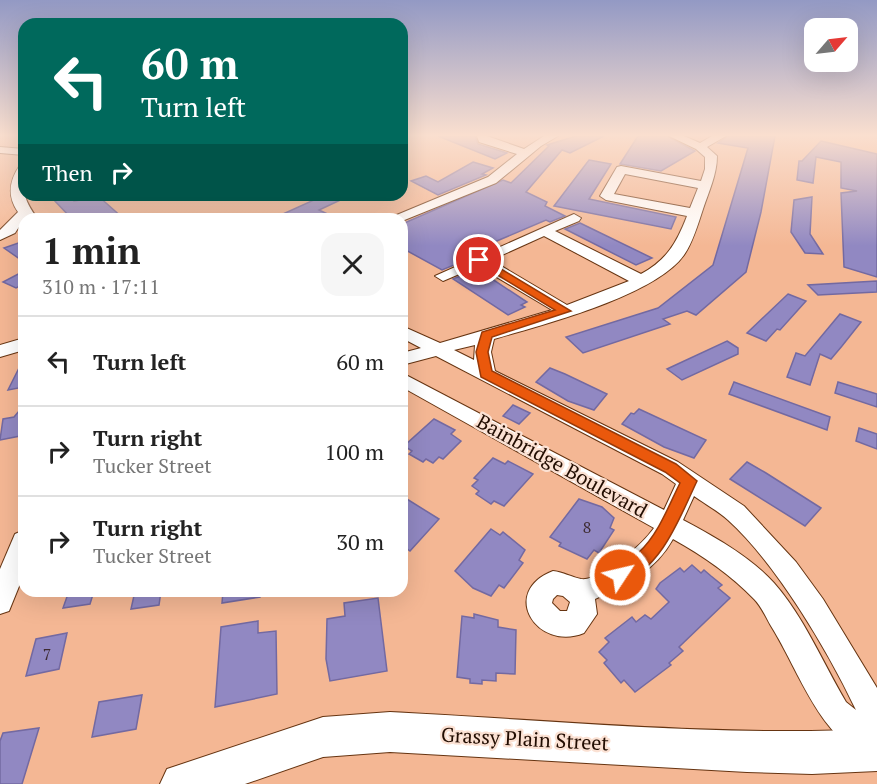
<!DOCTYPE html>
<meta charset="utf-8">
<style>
:root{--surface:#fff;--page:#f6f6f6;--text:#222;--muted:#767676;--line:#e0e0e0}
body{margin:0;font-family:"PT Serif",serif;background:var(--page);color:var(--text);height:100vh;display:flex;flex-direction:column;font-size:22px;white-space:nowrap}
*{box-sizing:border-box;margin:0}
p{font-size:20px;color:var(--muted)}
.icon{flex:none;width:33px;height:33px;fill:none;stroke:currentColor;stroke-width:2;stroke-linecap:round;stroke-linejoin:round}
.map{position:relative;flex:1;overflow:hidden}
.panel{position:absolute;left:18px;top:213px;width:390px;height:384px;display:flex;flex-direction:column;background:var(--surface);border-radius:18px;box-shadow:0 6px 24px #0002}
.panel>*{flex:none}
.top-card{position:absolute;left:18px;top:18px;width:390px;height:183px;border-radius:18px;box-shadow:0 6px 24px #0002;background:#00695c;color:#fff;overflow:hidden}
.needle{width:39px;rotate:62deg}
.tools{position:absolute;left:804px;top:18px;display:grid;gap:12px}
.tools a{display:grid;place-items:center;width:54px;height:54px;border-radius:12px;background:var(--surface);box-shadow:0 6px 24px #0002;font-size:30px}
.pin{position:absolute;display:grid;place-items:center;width:51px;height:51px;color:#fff;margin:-26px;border:3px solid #fff;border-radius:50%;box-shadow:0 2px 6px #0007}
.me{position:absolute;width:66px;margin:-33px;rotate:55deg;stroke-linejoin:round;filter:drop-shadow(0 0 4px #0008)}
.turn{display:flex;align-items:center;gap:21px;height:126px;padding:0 24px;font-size:27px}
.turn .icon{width:78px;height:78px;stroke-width:2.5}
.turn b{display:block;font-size:42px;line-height:51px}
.then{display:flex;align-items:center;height:57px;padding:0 24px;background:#0003;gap:12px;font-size:22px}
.round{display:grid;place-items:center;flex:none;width:63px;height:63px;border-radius:18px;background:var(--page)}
.overview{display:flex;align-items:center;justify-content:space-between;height:102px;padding:0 24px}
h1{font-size:36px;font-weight:700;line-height:45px}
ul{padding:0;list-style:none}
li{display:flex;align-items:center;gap:18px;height:90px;padding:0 24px;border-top:2px solid var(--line)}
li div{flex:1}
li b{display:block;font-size:22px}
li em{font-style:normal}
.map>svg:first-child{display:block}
.building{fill:#9188c2;stroke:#7369a1;stroke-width:1.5}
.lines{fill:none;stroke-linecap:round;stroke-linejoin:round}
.minor-casing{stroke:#663411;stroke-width:2}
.major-casing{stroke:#663411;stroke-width:2}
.minor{fill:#fff;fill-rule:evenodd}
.major{fill:#fff;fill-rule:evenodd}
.route{fill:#ea580c;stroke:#983908;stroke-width:1.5}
.labels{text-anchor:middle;stroke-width:4.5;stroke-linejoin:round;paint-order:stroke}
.near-number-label{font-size:16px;fill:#3d2b31}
.near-street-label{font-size:20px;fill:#210c01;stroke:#fbe1d3}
</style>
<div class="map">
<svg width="877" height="784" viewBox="0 0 877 784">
<rect width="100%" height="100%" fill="#f4b794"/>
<!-- building -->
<g class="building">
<polygon points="438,136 475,136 478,144 507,153 495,159"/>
<polygon points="576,136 604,136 570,153 562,150 526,192 547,202 545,206 565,216 550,222 546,220 478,249 458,258 464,261 442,270 402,248 402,224 503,180 511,183 549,146 547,145"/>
<polygon points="638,136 667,136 695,151 661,171 620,164"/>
<polygon points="728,136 775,136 761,212 746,272 696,315 687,311 663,319 670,324 583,353 566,337 658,308 713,265 748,148 718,143"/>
<polygon points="821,141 877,154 877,277 844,267 841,193 857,191 841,188 841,162 816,157 813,183 797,180 799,161 802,161"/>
<polygon points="589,160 611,164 589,199 676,217 671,229 554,206"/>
<polygon points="473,162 493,168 482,174 486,175 438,195 411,181 426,176 438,182"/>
<polygon points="97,195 124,219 72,219 54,200 67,196 74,201 81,200"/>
<polygon points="325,195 351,195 319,210 338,219 297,219 285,213"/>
<polygon points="812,197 810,234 823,254 805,253 791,232 794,200"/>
<polygon points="580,223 652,258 636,265 565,229"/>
<polygon points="24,241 24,262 4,248"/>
<polygon points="477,269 527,302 521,305 525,307 508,315 453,279"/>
<polygon points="24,271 24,284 16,288 3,282"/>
<polygon points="877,281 877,292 818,295 808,285"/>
<polygon points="788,294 806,301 780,330 777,329 766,341 747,333"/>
<polygon points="840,314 861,322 842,346 831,359 820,354 810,385 787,377 796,353 805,356"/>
<polygon points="727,341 738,348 738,354 682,380 667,369"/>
<polygon points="24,358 24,387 8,390"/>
<polygon points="550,368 565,374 607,394 594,410 568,401 536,382"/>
<polygon points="734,382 830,417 827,430 729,394"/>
<polygon points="838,382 877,394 877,407 835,393"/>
<polygon points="24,405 24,425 20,436 0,440 3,419 14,417"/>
<polygon points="513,405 530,413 519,424 503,416"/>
<polygon points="639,409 706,440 694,458 664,447 622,424 631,413 634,414"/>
<polygon points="434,419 455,430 451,434 461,441 443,459 439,457 433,463 426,459 423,462 409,454 412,451 404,446"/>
<polygon points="859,428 877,434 877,449 856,441"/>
<polygon points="493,458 505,464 508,461 533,474 504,506 494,501 491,504 476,494 479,491 472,486 478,480 474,478"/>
<polygon points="747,462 766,473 821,508 805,526 730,479"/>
<polygon points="402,496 439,519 410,551 402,545"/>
<polygon points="579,499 602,507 614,518 610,528 614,530 599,553 594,550 587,559 559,546 561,543 550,537"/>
<polygon points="491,529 500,535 503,532 525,550 519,560 523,563 504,588 499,585 491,596 473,588 455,571"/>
<polygon points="692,565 701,573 704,570 711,576 722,585 718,588 730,598 679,647 683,651 669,663 671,665 635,692 624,680 621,683 604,663 607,660 599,652 609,642 605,638 632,617 636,622 645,615 651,619 669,602 656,589 660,583 680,568 684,572"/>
<polygon points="69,591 94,591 90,604 63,608"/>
<polygon points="135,591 161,591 159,605 131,609"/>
<polygon points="223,591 260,591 260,597 222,603"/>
<polygon points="378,598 387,671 330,681 326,659 327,619 345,616 344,603"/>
<polygon points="474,614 498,620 498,627 516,630 515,674 496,673 496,681 482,680 482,684 470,683 470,679 457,677 462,616 474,618"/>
<polygon points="258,621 258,633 276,631 277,694 215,707 221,627"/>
<polygon points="67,633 59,669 26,676 36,639"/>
<polygon points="142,695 136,729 92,737 99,702"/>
<polygon points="39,728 22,784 0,784 0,741 3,733"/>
</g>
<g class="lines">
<defs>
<g id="minor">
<polygon points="477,136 487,136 524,149 544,136 558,136 541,146 496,183 402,221 387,219 488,177 517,154 479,142"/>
<path d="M669,136H684L700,143L712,136H726L707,147L717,156C717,174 709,191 703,209C698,224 693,242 684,255C655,296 542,325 494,339L491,352L495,371L678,462L744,506L796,562L823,599L877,688V760L874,761C818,737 801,674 771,626C766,617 761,606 754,599C731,575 702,555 673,539C655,571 628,584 595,599L597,614L584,633C537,652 499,592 553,571C563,572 571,577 581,579C600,582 643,544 654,528L402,387V373L664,510L676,484L662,474L436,356L402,365V353L421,348L402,338V326L440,343L552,310L478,266L443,281L435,276L574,214L581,218L579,221L555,231L641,274C667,260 677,242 687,216L606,200L600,196L617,167L621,166L701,181L705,169V157L696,149ZM625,174L698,188L690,208L614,194ZM544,236L629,281L567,305L491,260ZM475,345L474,360L454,350ZM694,496C705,504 718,511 728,520C776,563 828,651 856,710L846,702C823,663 804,617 774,583C751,557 713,536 683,520ZM557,595L563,596L570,602L567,611H560L552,603L553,599Z"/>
<polygon points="0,147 24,149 24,155 0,153"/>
<path d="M24,164C24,190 21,197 38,219H24L15,233L0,240V230L18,212C7,196 9,181 20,165Z"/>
<polygon points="24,338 24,350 0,357 0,345"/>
<polygon points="24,530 24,574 9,611 0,614 0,569 15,534"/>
</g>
<path id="major" d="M390,712C552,720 715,737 877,729V771L812,774L747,772L390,752L323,757L245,784H160L167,769L323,717Z"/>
</defs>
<!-- minor casing -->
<use href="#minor" class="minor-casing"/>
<!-- major casing -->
<use href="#major" class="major-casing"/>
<!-- minor -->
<use href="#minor" class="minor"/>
<!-- major -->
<use href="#major" class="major"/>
</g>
<!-- sky -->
<linearGradient id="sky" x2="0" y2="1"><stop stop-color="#9399c4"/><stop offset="0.55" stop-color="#fadfcf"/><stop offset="1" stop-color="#fadfcf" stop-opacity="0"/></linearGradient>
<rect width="877" height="246" fill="url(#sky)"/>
<!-- route -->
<path class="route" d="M476,258H483L571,311L492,337L488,352L492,371L676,464L697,481C679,519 662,568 620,584L613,581L610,575C616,564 630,560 639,552C658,535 669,505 680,483L665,472L481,377L476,352L482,332L555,310L476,262Z"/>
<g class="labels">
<!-- near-number labels -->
<g class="near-number-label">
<text x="587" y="533">8</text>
<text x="47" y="660">7</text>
</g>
<!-- near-street labels -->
<g class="near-street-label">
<text transform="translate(562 466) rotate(29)" y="7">Bainbridge Boulevard</text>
<text transform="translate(525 739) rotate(3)" y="7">Grassy Plain Street</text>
</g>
</g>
</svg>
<div class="tools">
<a><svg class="needle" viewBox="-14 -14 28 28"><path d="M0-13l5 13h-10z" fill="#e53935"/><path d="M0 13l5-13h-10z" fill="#767676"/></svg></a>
</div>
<div class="pin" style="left:479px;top:260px;background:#d93025"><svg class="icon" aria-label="arrive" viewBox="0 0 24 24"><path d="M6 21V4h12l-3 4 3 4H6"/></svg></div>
<svg class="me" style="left:620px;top:575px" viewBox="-20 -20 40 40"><circle r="17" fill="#ea580c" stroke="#fff" stroke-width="3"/><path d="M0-11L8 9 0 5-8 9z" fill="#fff"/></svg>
<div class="top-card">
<div class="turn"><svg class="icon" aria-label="left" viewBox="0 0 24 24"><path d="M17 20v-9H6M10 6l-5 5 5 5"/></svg><div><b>60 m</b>Turn left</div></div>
<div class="then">Then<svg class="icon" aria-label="right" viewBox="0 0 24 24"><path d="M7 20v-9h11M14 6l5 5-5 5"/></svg></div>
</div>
<section class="panel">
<div class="overview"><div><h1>1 min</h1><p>310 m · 17:11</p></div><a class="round"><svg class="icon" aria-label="close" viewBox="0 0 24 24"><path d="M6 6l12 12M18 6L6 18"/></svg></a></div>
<ul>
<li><svg class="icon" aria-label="left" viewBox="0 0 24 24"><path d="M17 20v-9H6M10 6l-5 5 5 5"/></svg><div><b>Turn left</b></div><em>60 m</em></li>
<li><svg class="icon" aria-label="right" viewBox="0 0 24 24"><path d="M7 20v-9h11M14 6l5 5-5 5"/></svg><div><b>Turn right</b><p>Tucker Street</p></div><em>100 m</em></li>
<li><svg class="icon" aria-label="right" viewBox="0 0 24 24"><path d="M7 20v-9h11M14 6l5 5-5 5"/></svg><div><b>Turn right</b><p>Tucker Street</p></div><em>30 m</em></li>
</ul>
</section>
</div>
